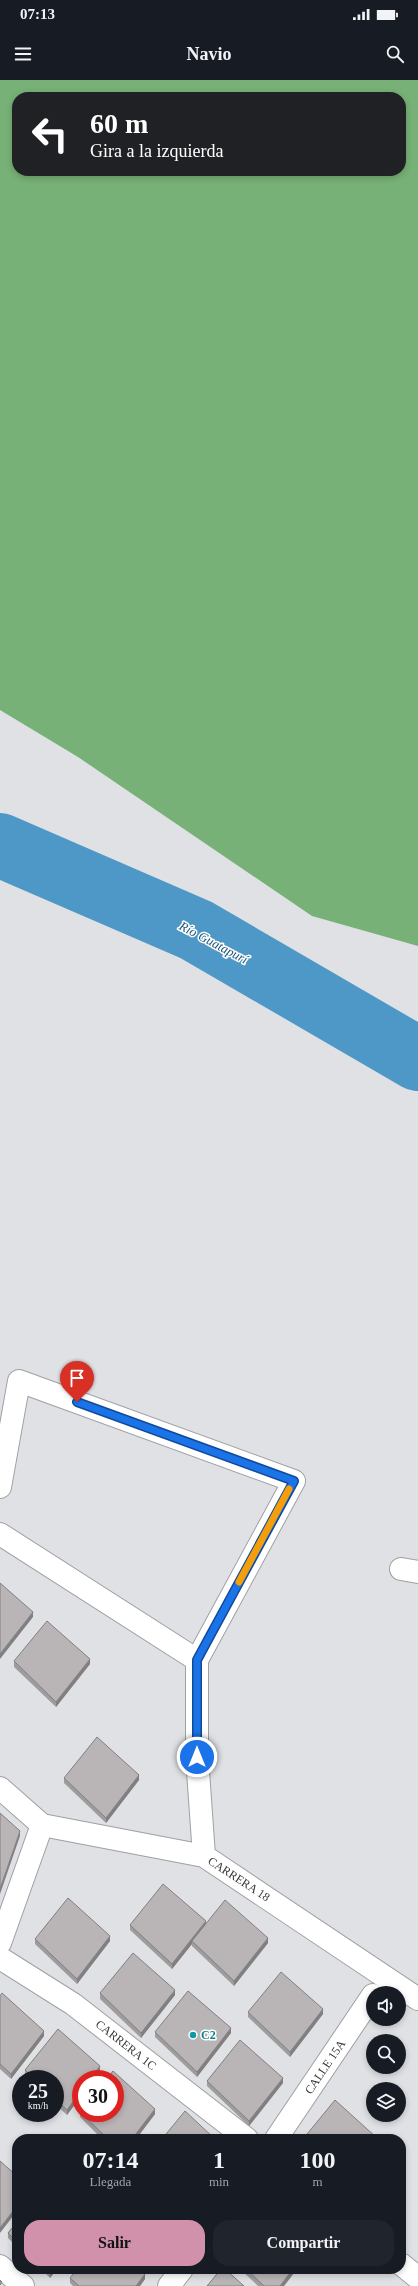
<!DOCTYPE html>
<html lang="es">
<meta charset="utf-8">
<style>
:root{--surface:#171b24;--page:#20242c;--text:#f1f3f6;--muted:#9ea1a6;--accent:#d291aa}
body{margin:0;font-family:"Times New Roman",serif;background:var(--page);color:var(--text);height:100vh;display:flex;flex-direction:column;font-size:15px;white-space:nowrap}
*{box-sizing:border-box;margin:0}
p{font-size:13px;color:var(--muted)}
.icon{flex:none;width:22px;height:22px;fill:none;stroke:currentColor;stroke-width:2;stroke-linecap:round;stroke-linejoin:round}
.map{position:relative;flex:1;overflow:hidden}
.sheet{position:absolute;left:12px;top:2054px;width:394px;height:140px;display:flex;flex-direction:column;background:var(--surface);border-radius:16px;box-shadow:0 2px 6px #0003}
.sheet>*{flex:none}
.banner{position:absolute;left:12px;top:12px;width:394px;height:84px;border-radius:16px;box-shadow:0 2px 6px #0003;background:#202124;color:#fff;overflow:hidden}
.tools{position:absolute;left:366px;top:1906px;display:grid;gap:8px}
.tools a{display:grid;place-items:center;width:40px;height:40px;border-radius:50%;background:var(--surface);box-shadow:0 2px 6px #0003;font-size:20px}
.speed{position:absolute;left:12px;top:1990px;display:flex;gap:8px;font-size:20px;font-weight:700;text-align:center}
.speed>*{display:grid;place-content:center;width:52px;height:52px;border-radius:50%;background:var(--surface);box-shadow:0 2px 6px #0003;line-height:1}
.speed small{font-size:10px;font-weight:400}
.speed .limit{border:6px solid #d22;background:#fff;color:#111}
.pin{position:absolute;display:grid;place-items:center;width:34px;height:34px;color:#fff;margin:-41px -17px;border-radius:50% 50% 50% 0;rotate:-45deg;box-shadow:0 0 4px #0007}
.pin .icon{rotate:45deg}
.me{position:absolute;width:44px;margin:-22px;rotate:0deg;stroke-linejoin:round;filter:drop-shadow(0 0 3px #0008)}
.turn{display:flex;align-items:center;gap:14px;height:84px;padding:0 12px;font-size:18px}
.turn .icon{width:52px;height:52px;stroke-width:2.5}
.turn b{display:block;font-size:28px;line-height:34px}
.eta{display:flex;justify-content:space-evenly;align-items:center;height:68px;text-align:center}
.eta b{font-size:24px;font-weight:700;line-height:28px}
.primary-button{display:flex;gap:8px;margin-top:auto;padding:8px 12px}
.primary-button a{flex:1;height:46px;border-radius:16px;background:var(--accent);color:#111;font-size:16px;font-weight:700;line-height:46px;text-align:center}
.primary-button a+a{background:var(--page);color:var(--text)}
.status{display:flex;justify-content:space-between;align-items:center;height:28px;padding:0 20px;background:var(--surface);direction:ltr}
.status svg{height:11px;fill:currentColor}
header{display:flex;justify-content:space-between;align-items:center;height:52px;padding:0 12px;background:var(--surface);font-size:18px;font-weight:700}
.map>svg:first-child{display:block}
.forest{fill:#77b177;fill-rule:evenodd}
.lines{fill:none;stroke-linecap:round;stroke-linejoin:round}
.river{stroke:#4e98c8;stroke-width:64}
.minor-casing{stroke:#9ea0a3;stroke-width:24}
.minor{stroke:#fff;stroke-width:22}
.wall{fill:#9f9c9d}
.shaded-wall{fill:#827f80}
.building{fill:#b9b5b7;stroke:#827f80}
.route-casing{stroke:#114b97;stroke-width:10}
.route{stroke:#1a73e8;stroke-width:7}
.slow{stroke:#f59e0b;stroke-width:7}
.culture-dot{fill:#0f9aa8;stroke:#fff;stroke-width:1.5}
.labels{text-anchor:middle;stroke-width:3;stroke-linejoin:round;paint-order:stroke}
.street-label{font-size:12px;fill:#363738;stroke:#fff}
.culture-label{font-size:12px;font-weight:bold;fill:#0d838f;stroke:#fff;text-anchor:start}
.water-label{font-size:13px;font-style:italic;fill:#1e5577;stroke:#fff}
</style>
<div class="status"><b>07:13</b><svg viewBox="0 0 49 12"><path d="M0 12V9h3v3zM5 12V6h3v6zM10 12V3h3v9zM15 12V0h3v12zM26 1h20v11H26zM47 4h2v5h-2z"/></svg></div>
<header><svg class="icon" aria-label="menu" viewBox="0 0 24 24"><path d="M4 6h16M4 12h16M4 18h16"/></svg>Navio<svg class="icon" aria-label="search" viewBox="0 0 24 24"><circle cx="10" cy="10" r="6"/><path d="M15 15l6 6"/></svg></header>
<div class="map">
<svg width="418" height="2206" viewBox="0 0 418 2206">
<rect width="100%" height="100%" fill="#dfe1e4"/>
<!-- forest -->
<path class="forest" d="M0,0H418V866L312,836L78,677L0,630ZM17,17H401V91H17Z"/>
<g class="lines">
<!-- river -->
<polyline class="river" points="0,765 196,850 418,979"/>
<defs>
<g id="minor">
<polyline points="0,1407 19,1301 294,1401 197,1580 197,1677 204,1776"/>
<polyline points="0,1454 197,1580"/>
<polyline points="401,1489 418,1492"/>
<polyline points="0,1708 42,1745 204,1776 418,1919"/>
<polyline points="0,1863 42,1745"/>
<polyline points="0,1878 73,1924 247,2059"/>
<polyline points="276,2059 373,1915"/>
<polyline points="401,2184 418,2198"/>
<polyline points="0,2186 23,2206"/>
<polyline points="169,2206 182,2189"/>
</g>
</defs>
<!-- minor casing -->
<use href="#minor" class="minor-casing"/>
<!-- minor -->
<use href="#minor" class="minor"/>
</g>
<!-- wall -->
<g class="wall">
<polygon points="14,1581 90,1584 56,1627 14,1587"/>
<polygon points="64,1698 139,1700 106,1743 64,1703"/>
<polygon points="206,1844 268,1863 234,1906 192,1866 192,1864 172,1889 130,1850 130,1845"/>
<polygon points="35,1859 110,1861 77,1904 35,1864"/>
<polygon points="100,1913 175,1915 141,1958 100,1919"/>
<polygon points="0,1916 44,1956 11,1999 0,1989"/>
<polygon points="248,1932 323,1934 290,1977 248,1937"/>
<polygon points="155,1952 231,1953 197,1997 155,1957"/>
<polygon points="25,1990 100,1991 67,2035 55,2024 55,1999 29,1999 25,1995"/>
<polygon points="207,2001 283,2003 249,2046 207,2006"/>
<polygon points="80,2032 155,2034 136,2059 102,2059 80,2037"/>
<polygon points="17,2142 17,2167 8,2158 8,2153"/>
<polygon points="41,2189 57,2189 50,2198"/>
<polygon points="240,2189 297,2189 284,2206 258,2206"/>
<polygon points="70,2198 145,2199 140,2206 73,2206 70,2203"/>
</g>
<!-- shaded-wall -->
<g class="shaded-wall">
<polygon points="33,1532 33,1537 0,1579 0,1574"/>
<polygon points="90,1579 90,1584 56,1627 56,1622"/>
<polygon points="139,1695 139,1700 106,1743 106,1738"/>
<polygon points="20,1751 20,1756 0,1814 0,1809"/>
<polygon points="206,1841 206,1847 192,1861 192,1864 172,1889 172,1884"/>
<polygon points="110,1856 110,1861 77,1904 77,1899"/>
<polygon points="268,1858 268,1863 234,1906 234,1901"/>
<polygon points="175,1910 175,1915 141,1958 141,1953"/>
<polygon points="323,1929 323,1934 290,1977 290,1972"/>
<polygon points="231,1948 231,1953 197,1997 197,1992"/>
<polygon points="44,1951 44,1956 11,1999 11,1994"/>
<polygon points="100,1986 100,1991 94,1999 90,1999"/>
<polygon points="283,1998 283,2003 249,2046 249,2041"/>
<polygon points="81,2011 81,2016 67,2035 67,2030"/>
<polygon points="155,2029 155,2034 136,2059 132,2059"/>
<polygon points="17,2126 17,2131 0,2153 0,2148"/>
<polygon points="53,2189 57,2189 50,2198 50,2193"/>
<polygon points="293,2189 297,2189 284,2206 280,2206"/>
<polygon points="145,2194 145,2199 140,2206 136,2206"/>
</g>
<!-- building -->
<g class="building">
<polygon points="0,1503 33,1532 0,1574"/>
<polygon points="47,1541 90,1579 56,1622 14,1581"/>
<polygon points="97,1657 139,1695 106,1738 64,1698"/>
<polygon points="0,1733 20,1751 0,1809"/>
<polygon points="163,1804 206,1841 172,1884 130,1845"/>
<polygon points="68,1818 110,1856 77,1899 35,1859"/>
<polygon points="225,1820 268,1858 234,1901 192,1861"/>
<polygon points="133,1873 175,1910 141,1953 100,1913"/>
<polygon points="281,1892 323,1929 290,1972 248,1932"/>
<polygon points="188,1911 231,1948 197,1992 155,1952"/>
<polygon points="2,1913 44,1951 11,1994 0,1984 0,1916"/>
<polygon points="58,1949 100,1986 90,1999 81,1999 81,2011 67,2030 55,2019 55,1999 34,1999 25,1990"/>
<polygon points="240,1960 283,1998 249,2041 207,2001"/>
<polygon points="113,1991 155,2029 132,2059 108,2059 80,2032 81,2030 81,2033 115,2033 115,1999 107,1999"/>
<polygon points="335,2020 377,2058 377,2059 303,2059"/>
<polygon points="185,2031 215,2059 162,2059"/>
<polygon points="0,2081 17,2096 17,2126 0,2148"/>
<polygon points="17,2142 17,2162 8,2153"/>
<polygon points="46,2189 53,2189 50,2193"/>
<polygon points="77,2189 139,2189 145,2194 136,2206 79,2206 70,2198"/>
<polygon points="221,2189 225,2189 244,2206 207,2206"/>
<polygon points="246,2189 293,2189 280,2206 264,2206"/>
<polygon points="0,2200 2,2202 0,2205"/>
</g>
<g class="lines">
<defs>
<polyline id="route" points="77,1322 294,1401 197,1580 197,1677"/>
</defs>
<!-- route casing -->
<use href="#route" class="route-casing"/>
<!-- route -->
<use href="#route" class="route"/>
<!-- slow -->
<polyline class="slow" points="239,1502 289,1409"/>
</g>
<!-- markers -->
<circle class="culture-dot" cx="193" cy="1955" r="4"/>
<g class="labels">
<!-- street labels -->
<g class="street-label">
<text transform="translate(239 1799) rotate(33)" y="4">CARRERA 18</text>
<text transform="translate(126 1965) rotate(38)" y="4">CARRERA 1C</text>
<text transform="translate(325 1987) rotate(-56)" y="4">CALLE 15A</text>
</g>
<!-- culture labels -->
<g class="culture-label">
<text x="201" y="1959">C2</text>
</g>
<!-- water labels -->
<g class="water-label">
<text transform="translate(214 862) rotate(28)" y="5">Río Guatapurí</text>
</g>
</g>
</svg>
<div class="tools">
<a><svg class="icon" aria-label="sound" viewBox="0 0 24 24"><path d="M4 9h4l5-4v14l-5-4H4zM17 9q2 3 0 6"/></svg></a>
<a><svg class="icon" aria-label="search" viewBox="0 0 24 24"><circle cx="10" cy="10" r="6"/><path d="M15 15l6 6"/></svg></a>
<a><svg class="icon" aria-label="layers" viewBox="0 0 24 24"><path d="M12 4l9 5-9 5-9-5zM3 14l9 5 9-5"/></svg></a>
</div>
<div class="speed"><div>25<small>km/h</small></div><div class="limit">30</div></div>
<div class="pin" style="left:77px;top:1322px;background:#d93025"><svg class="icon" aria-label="arrive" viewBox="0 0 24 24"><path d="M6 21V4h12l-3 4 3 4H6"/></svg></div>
<svg class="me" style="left:197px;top:1677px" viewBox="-20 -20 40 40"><circle r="17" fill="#1a73e8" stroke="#fff" stroke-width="3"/><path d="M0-11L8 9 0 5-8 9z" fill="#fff"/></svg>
<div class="banner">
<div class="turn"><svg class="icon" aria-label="left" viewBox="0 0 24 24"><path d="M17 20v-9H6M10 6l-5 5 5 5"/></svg><div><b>60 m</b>Gira a la izquierda</div></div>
</div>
<section class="sheet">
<div class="eta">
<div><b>07:14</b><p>Llegada</p></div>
<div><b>1</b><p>min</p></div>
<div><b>100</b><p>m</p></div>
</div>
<div class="primary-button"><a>Salir</a><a>Compartir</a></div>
</section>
</div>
